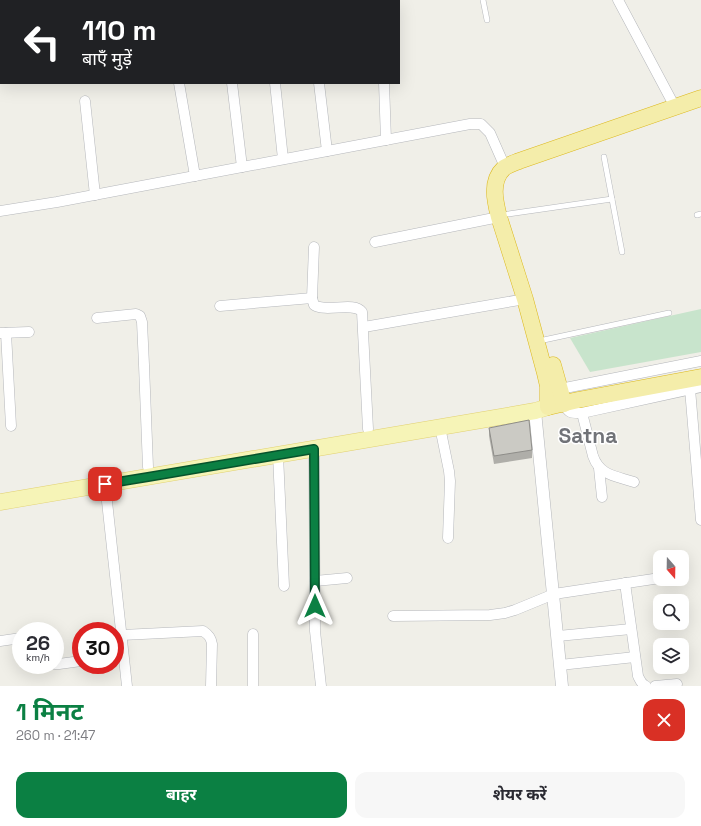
<!DOCTYPE html>
<html lang="hi">
<meta charset="utf-8">
<style>
:root{--surface:#fff;--page:#f7f7f7;--text:#2b2b33;--muted:#7c7c81;--accent:#0b8043}
body{margin:0;font-family:"Space Grotesk","Noto Sans Devanagari",sans-serif;background:var(--page);color:var(--text);height:100vh;display:flex;flex-direction:column;font-size:15px;white-space:nowrap}
*{box-sizing:border-box;margin:0}
p{font-size:13px;color:var(--muted)}
.icon{flex:none;width:22px;height:22px;fill:none;stroke:currentColor;stroke-width:2;stroke-linecap:round;stroke-linejoin:round}
.map{position:relative;height:686px;overflow:hidden}
.sheet{display:flex;flex-direction:column;background:var(--surface);flex:1}
.sheet>*{flex:none}
.guide{position:absolute;left:0px;top:0px;width:400px;height:84px;box-shadow:0 4px 16px #0002;background:#202124;color:#fff;overflow:hidden}
.needle{width:26px;rotate:160deg}
.controls{position:absolute;left:653px;top:550px;display:grid;gap:8px}
.controls a{display:grid;place-items:center;width:36px;height:36px;border-radius:8px;background:var(--surface);box-shadow:0 4px 16px #0002;font-size:20px}
.speed{position:absolute;left:12px;top:622px;display:flex;gap:8px;font-size:20px;font-weight:700;text-align:center}
.speed>*{display:grid;place-content:center;width:52px;height:52px;border-radius:50%;background:var(--surface);box-shadow:0 4px 16px #0002;line-height:1}
.speed small{font-size:10px;font-weight:400}
.speed .limit{border:6px solid #d22;background:#fff;color:#111}
.pin{position:absolute;display:grid;place-items:center;width:34px;height:34px;color:#fff;margin:-17px;border-radius:8px;box-shadow:0 2px 6px #0006}
.me{position:absolute;width:44px;margin:-22px;rotate:0deg;stroke-linejoin:round;filter:drop-shadow(0 0 3px #0008)}
.turn{display:flex;align-items:center;gap:14px;height:84px;padding:0 16px;font-size:18px}
.turn .icon{width:52px;height:52px;stroke-width:2.5}
.turn b{display:block;font-size:28px;line-height:34px}
.round{display:grid;place-items:center;flex:none;width:42px;height:42px;border-radius:12px;background:var(--page)}
.overview{display:flex;align-items:center;justify-content:space-between;height:68px;padding:0 16px}
h1{font-size:24px;font-weight:700;line-height:30px;color:var(--accent)}
.button{display:flex;gap:8px;margin-top:auto;padding:8px 16px}
.button a{flex:1;height:46px;border-radius:12px;background:var(--accent);color:#fff;font-size:16px;font-weight:700;line-height:46px;text-align:center}
.button a+a{background:var(--page);color:var(--text)}
.map>svg:first-child{display:block}
.green{fill:#c8e4cc}
.lines{fill:none;stroke-linecap:round;stroke-linejoin:round}
.service-casing{stroke:#b5b7bb;stroke-width:6}
.minor-casing{stroke:#b5b7bb;stroke-width:11}
.tertiary-casing{stroke:#b5b7bb;stroke-width:13}
.primary-casing{stroke:#e1d070;stroke-width:17}
.trunk-casing{stroke:#dcb81c;stroke-width:17}
.service{stroke:#fff;stroke-width:5}
.minor{stroke:#fff;stroke-width:10}
.tertiary{stroke:#fff;stroke-width:12}
.primary{stroke:#f6f4b7;stroke-width:16}
.trunk{stroke:#f4edaa;stroke-width:16}
.wall{fill:#afaea9}
.building{fill:#cbcac4;stroke:#8e8d89}
.route-casing{stroke:#07532c;stroke-width:10}
.route{stroke:#0b8043;stroke-width:7}
.labels{text-anchor:middle;stroke-width:3;stroke-linejoin:round;paint-order:stroke}
.town-label{font-size:21px;font-weight:bold;fill:#717378;stroke:#fff}
</style>
<div class="map">
<svg width="701" height="686" viewBox="0 0 701 686">
<rect width="100%" height="100%" fill="#f0efe8"/>
<!-- green -->
<polygon class="green" points="701,309 701,352 590,372 570,338"/>
<g class="lines">
<defs>
<g id="service">
<polyline points="483,0 487,20"/>
<polyline points="604,157 622,252"/>
<polyline points="508,214 612,199"/>
<polyline points="697,215 701,214"/>
<polyline points="539,341 669,313"/>
</g>
<g id="minor">
<polyline points="166,0 166,1"/>
<polyline points="309,0 310,1"/>
<polyline points="362,0 363,1"/>
<polyline points="618,0 675,107"/>
<polyline points="179,83 195,176"/>
<polyline points="232,83 242,167"/>
<polyline points="275,83 283,159"/>
<polyline points="319,83 327,151"/>
<polyline points="384,83 386,140"/>
<polyline points="85,101 95,195"/>
<polyline points="0,211 57,202 470,124 481,124 490,133 505,167"/>
<polyline points="375,242 499,217"/>
<path d="M314,247L312,298L314,305C327,313 354,301 362,312L368,429"/>
<polyline points="220,306 312,298"/>
<polyline points="97,318 136,314 140,316 142,322 144,365 148,467"/>
<polyline points="364,327 525,299"/>
<polyline points="1,333 29,332"/>
<polyline points="6,333 11,426"/>
<polyline points="560,389 701,361"/>
<polyline points="690,389 701,520"/>
<path d="M564,404C569,414 571,413 582,413L701,387"/>
<path d="M582,413L593,456C600,476 616,476 634,482"/>
<polyline points="440,427 449,471 450,481 448,538"/>
<polyline points="314,449 315,631 321,686"/>
<polyline points="278,455 284,586"/>
<polyline points="599,468 602,497"/>
<polyline points="105,483 127,686"/>
<polyline points="315,581 347,578"/>
<path d="M625,583L638,676C640,680 641,684 646,686"/>
<polyline points="393,616 490,615 505,613 515,610 554,594 660,578"/>
<path d="M122,635L203,631C209,635 211,638 212,644L211,686"/>
<polyline points="558,636 631,629"/>
<polyline points="0,641 21,638"/>
<polyline points="55,664 59,664 81,661"/>
<polyline points="560,665 635,657"/>
<polyline points="253,686 253,634"/>
<polyline points="655,686 677,684"/>
</g>
<polyline id="tertiary" points="535,411 562,686"/>
<polyline id="primary" points="0,502 535,411 548,407"/>
<g id="trunk">
<path d="M701,98L519,161C514,163 508,165 504,168C490,181 495,201 499,217L525,299L545,373L548,386V407L578,400L701,377"/>
<polyline points="553,365 564,404"/>
</g>
</defs>
<!-- service casing -->
<use href="#service" class="service-casing"/>
<!-- minor casing -->
<use href="#minor" class="minor-casing"/>
<!-- tertiary casing -->
<use href="#tertiary" class="tertiary-casing"/>
<!-- primary casing -->
<use href="#primary" class="primary-casing"/>
<!-- trunk casing -->
<use href="#trunk" class="trunk-casing"/>
<!-- service -->
<use href="#service" class="service"/>
<!-- minor -->
<use href="#minor" class="minor"/>
<!-- tertiary -->
<use href="#tertiary" class="tertiary"/>
<!-- primary -->
<use href="#primary" class="primary"/>
<!-- trunk -->
<use href="#trunk" class="trunk"/>
</g>
<!-- wall -->
<polygon class="wall" points="489,428 532,450 532,458 494,464 489,436"/>
<!-- building -->
<polygon class="building" points="529,420 532,450 494,456 489,428"/>
<g class="lines">
<defs>
<polyline id="route" points="105,484 148,477 314,449 315,606"/>
</defs>
<!-- route casing -->
<use href="#route" class="route-casing"/>
<!-- route -->
<use href="#route" class="route"/>
</g>
<g class="labels">
<!-- town labels -->
<g class="town-label">
<text x="588" y="443">Satna</text>
</g>
</g>
</svg>
<div class="controls">
<a><svg class="needle" viewBox="-14 -14 28 28"><path d="M0-13l5 13h-10z" fill="#e53935"/><path d="M0 13l5-13h-10z" fill="#7c7c81"/></svg></a>
<a><svg class="icon" aria-label="search" viewBox="0 0 24 24"><circle cx="10" cy="10" r="6"/><path d="M15 15l6 6"/></svg></a>
<a><svg class="icon" aria-label="layers" viewBox="0 0 24 24"><path d="M12 4l9 5-9 5-9-5zM3 14l9 5 9-5"/></svg></a>
</div>
<div class="speed"><div>26<small>km/h</small></div><div class="limit">30</div></div>
<div class="pin" style="left:105px;top:484px;background:#d93025"><svg class="icon" aria-label="arrive" viewBox="0 0 24 24"><path d="M6 21V4h12l-3 4 3 4H6"/></svg></div>
<svg class="me" style="left:315px;top:606px" viewBox="-20 -20 40 40"><path d="M0-17L14 15 0 8-14 15z" fill="#0b8043" stroke="#fff" stroke-width="4"/></svg>
<div class="guide">
<div class="turn"><svg class="icon" aria-label="left" viewBox="0 0 24 24"><path d="M17 20v-9H6M10 6l-5 5 5 5"/></svg><div><b>110 m</b>बाएँ मुड़ें</div></div>
</div>
</div>
<section class="sheet">
<div class="overview"><div><h1>1 मिनट</h1><p>260 m · 21:47</p></div><a class="round" style="background:#d93025;color:#fff"><svg class="icon" aria-label="close" viewBox="0 0 24 24"><path d="M6 6l12 12M18 6L6 18"/></svg></a></div>
<div class="button"><a>बाहर</a><a>शेयर करें</a></div>
</section>
